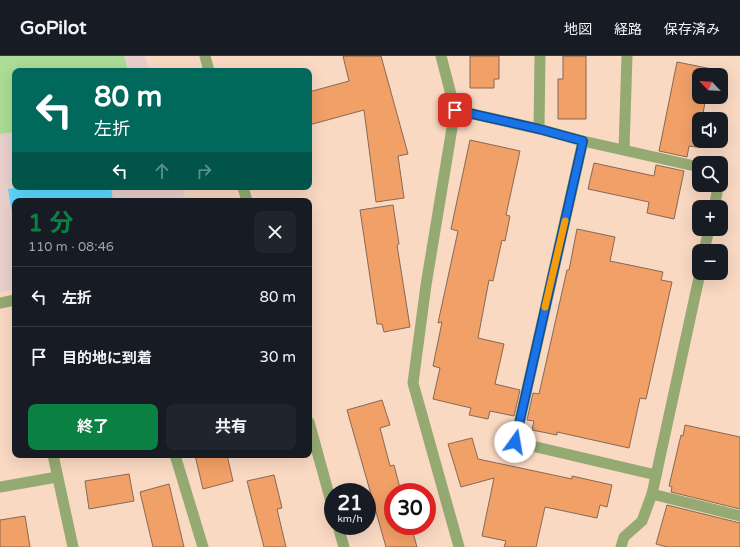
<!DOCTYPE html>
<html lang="ja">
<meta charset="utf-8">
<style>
:root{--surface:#171b24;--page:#20242c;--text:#f1f3f6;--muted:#9ea1a6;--line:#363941;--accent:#0b8043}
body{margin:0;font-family:"Varela Round","Noto Sans JP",sans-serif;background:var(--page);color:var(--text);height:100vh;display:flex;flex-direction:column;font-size:15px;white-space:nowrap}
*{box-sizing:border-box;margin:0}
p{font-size:13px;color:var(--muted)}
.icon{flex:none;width:22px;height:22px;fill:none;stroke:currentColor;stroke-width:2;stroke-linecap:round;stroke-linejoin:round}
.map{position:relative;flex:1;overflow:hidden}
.sheet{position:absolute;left:12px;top:142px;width:300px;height:260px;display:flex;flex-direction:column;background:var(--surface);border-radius:8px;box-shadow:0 4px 16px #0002}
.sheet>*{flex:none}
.banner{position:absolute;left:12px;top:12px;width:300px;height:122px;border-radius:8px;box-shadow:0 4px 16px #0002;background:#00695c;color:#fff;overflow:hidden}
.needle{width:26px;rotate:295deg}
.controls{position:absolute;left:692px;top:12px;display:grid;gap:8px}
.controls a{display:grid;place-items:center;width:36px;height:36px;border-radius:8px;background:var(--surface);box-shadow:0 4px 16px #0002;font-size:20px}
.speed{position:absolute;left:324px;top:427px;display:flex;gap:8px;font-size:20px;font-weight:700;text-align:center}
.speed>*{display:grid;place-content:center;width:52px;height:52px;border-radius:50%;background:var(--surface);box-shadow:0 4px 16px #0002;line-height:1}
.speed small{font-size:10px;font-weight:400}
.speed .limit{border:6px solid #d22;background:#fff;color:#111}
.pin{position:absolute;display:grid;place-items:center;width:34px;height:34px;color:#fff;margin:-17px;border-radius:8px;box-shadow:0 2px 6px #0006}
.me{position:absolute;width:44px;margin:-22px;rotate:13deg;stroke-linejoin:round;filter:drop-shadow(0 0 3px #0008)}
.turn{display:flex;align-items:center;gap:14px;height:84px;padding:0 16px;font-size:18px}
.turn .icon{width:52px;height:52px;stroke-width:2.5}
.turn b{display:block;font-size:28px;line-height:34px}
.lanes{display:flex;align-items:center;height:38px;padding:0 16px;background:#0003;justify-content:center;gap:20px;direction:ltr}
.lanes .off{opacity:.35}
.round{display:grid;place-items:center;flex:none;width:42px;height:42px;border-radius:8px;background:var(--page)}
.headline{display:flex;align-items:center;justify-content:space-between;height:68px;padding:0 16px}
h1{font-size:24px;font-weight:700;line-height:30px;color:var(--accent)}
.action{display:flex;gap:8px;margin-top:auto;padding:8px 16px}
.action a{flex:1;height:46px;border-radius:8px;background:var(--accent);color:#fff;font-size:16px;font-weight:700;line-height:46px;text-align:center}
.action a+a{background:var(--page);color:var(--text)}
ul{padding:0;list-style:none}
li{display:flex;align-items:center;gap:12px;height:60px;padding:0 16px;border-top:1px solid var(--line)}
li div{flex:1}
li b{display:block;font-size:15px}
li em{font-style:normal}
header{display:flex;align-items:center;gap:24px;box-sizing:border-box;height:56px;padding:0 20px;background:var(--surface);border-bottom:1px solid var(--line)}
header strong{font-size:19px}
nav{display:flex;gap:22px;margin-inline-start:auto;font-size:14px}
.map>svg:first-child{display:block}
.education{fill:#ead0cc}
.green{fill:#acdc96}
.water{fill:#5dd9fe}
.building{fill:#f1a067;stroke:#866956}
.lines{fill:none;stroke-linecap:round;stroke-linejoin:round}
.minor{stroke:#95aa72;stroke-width:11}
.tertiary{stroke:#95aa72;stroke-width:11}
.route-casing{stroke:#114b97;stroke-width:10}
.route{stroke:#1a73e8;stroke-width:7}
.slow{stroke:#f59e0b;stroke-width:7}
</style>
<header>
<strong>GoPilot</strong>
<nav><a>地図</a><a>経路</a><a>保存済み</a></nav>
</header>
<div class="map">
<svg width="740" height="491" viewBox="0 0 740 491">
<rect width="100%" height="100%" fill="#fad9c3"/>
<!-- education -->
<polygon class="education" points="0,0 145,0 149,15 15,15 15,131 182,131 186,145 15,145 15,233 0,236"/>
<!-- green -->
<polygon class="green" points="0,0 124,0 128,15 15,15 15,76 0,78"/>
<!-- water -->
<polygon class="water" points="21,131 111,131 113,145 15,145 15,177 8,133"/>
<!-- building -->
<g class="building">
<polygon points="343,0 381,0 408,98 398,100 404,142 376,146 364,54 309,69 309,36 349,25"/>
<polygon points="470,0 499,0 499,23 494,23 494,32 470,32"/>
<polygon points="563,0 586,0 586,63 558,63 558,23 563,23"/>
<polygon points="677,6 712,13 711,19 699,19 699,41 706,41 702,63 699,63 699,77 696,91 689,90 687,101 659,95"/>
<polygon points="470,84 520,95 506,159 510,160 505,185 502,184 493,225 489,224 478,282 504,288 495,328 520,334 514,360 490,355 488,363 469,359 471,352 433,343 440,312 433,310 442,266 438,267 458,175 451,173"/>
<polygon points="594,107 654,120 656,109 684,115 674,163 647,157 649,146 588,133"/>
<polygon points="393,149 399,188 397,189 410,271 384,276 382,268 377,268 360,154"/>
<polygon points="577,173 615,181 610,205 663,216 661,224 672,226 646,343 640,342 629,392 557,376 557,379 532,374 534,365 527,364 533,337 539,338 567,214 569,214"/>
<polygon points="382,344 390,369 380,372 390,410 394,409 401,436 393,436 393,470 411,470 417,491 386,491 347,354"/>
<polygon points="685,369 740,381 740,453 671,436 672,431 669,430 681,379 683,380"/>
<polygon points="472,382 478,403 572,423 572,420 612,429 607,451 600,449 597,462 545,451 536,491 504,491 506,485 482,480 494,422 461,431 448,388"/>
<polygon points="195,399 227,399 233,425 203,433"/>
<polygon points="129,418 134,445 89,453 85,425"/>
<polygon points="274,419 282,452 277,453 286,491 264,491 247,425"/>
<polygon points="169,428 184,491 153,491 140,436"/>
<polygon points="667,449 740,467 740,491 667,491 656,488"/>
<polygon points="25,460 30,491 0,491 0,464"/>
</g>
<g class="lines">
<!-- minor -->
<g class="minor">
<polyline points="441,0 455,54 426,229 413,327 459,491"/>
<polyline points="455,54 539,73 583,85 699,111"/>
<polyline points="539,73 540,0"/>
<polyline points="583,85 515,386 656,419"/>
<polyline points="624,93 627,0"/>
<polyline points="714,151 717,137 715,129"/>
<polyline points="704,195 709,173"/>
<polyline points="0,247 15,244"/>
<polyline points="53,399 73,491"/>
<polyline points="175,399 203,491"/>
<polyline points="0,431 57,421"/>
<polyline points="652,438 740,460"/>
<polyline points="621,491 624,481 642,465 652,438 700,217"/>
</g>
<!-- tertiary -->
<g class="tertiary">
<polyline points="205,0 209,15"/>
<polyline points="243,131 247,145"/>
<polyline points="309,366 333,453"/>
<polyline points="338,470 344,491"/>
</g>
</g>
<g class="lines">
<defs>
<polyline id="route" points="455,54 539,73 583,85 515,386"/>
</defs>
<!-- route casing -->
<use href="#route" class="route-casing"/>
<!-- route -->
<use href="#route" class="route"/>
<!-- slow -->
<polyline class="slow" points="545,251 565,165"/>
</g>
</svg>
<div class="controls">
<a><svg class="needle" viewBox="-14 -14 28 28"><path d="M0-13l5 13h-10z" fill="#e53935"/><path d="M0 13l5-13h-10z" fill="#9ea1a6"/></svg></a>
<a><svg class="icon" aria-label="sound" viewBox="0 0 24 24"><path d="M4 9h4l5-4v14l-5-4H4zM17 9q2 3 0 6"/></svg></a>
<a><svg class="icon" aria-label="search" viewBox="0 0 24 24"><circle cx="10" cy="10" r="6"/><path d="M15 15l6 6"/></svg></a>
<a>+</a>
<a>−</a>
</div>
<div class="speed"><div>21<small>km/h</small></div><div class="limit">30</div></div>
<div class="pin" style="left:455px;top:54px;background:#d93025"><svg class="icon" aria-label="arrive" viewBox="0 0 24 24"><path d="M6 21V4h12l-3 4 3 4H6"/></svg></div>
<svg class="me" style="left:515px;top:386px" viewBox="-20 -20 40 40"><circle r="19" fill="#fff"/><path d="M0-13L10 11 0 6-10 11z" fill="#1a73e8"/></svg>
<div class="banner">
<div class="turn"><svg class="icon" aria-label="left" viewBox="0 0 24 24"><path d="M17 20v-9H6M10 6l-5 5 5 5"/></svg><div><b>80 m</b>左折</div></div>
<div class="lanes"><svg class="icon" aria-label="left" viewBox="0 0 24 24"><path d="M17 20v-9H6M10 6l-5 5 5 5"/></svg><svg class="icon off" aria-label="ahead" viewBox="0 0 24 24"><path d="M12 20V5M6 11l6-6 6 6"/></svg><svg class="icon off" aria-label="right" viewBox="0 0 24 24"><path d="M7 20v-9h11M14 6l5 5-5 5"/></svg></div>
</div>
<section class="sheet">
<div class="headline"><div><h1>1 分</h1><p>110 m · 08:46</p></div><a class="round"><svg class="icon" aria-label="close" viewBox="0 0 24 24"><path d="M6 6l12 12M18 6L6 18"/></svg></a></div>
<ul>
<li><svg class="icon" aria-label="left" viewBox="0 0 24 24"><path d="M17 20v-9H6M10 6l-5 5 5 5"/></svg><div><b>左折</b></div><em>80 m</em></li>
<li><svg class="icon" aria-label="arrive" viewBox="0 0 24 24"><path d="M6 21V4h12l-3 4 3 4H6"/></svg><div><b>目的地に到着</b></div><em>30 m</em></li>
</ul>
<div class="action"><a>終了</a><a>共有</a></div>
</section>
</div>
